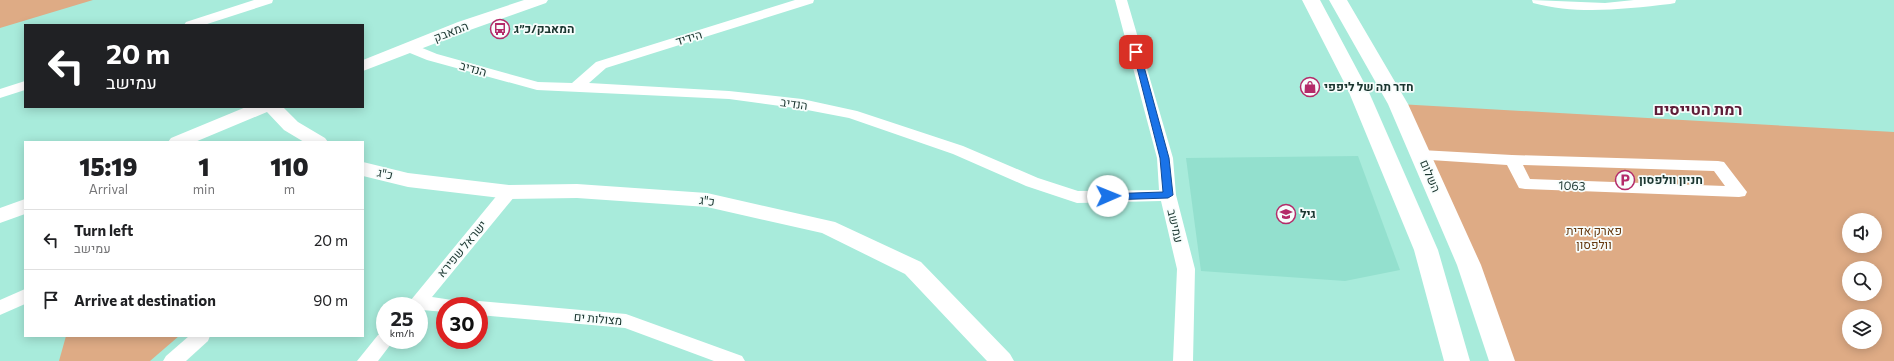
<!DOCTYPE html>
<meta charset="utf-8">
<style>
:root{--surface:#fff;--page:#f2f2f2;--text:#202124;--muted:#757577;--line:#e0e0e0}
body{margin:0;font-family:Commissioner,Heebo,sans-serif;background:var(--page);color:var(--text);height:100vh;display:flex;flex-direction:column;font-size:15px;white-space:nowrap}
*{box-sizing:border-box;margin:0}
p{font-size:13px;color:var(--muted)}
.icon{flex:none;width:22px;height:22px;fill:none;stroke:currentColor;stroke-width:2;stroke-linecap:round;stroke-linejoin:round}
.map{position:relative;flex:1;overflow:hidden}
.drawer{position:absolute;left:24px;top:141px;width:340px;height:196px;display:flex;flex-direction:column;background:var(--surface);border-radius:0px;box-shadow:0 2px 10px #0003}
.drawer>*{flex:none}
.guide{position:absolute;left:24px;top:24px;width:340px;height:84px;border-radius:0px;box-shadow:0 2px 10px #0003;background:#202124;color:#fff;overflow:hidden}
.buttons{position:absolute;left:1842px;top:213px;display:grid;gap:8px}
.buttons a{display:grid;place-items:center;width:40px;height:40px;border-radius:50%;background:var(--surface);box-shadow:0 2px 10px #0003;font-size:20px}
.speed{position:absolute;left:376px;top:297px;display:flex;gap:8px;font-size:20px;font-weight:700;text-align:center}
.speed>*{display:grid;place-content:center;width:52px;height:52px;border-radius:50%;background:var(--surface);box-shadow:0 2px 10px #0003;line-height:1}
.speed small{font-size:10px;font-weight:400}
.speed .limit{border:6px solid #d22;background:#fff;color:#111}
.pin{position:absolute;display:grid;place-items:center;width:34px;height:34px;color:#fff;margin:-17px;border-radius:8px;box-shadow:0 2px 6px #0006}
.me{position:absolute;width:44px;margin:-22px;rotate:89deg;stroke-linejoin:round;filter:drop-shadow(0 0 3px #0008)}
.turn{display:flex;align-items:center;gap:14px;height:84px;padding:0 16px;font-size:18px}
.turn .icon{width:52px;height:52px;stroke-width:2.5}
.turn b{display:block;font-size:28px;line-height:34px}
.eta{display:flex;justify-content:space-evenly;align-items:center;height:68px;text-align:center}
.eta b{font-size:24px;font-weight:800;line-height:28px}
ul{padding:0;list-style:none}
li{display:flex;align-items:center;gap:12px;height:60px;padding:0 16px;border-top:1px solid var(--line)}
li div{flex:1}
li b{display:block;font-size:15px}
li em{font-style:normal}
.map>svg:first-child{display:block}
.built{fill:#93e0ce}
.green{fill:#deab85;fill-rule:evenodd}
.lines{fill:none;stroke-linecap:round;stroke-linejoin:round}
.minor{fill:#fff;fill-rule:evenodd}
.tertiary{fill:#fff;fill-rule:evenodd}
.secondary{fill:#fff;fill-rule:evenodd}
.route{fill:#1a73e8;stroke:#114b97}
.labels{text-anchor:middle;stroke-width:3.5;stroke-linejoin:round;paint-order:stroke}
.poi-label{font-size:12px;font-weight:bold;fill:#1b3630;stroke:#f7fdfc;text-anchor:start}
.street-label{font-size:12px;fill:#1b3630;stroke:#f7fdfc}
.park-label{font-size:12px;fill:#673a10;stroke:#f7fdfc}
.district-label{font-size:16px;font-weight:bold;fill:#5f1d38;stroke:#f7fdfc}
</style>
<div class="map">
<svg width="1894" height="361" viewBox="0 0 1894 361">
<rect width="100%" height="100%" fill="#a8ebdb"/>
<!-- built -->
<polygon class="built" points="1358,156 1400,270 1345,281 1201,271 1186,158"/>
<!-- green -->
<g class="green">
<polygon points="0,0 93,0 0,28"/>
<path d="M1398,104L1894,132V361H1502ZM1849,220H1875V246H1849ZM1849,268H1875V294H1849ZM1849,316H1875V342H1849Z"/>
<polygon points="66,336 179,336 150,361 59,361"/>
</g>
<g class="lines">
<!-- minor -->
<g class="minor">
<polygon points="254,0 273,0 272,3 204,25 184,25 186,22"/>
<polygon points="795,0 814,0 813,3 606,68 589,83 729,91 802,99 857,111 963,146 1038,178 1078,191 1159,190 1157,158 1115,0 1127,0 1173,158 1176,195 1195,269 1193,361 1173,361 1177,269 1161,201 1077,203 1026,186 953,154 849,118 802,109 729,99 537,90 427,60 405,51 403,48 405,45 415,45 437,54 538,82 572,83 596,62"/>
<path d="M1532,0L1605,3L1634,0H1676L1675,3L1670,4C1624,9 1578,15 1533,3Z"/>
<polygon points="25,81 25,90 0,98 0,89"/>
<path d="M1421,150L1512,155L1718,161L1724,162L1747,192L1745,196L1739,197L1525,189L1519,188L1507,165L1415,159L1413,155L1415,151ZM1523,165L1714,171L1725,186L1530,179Z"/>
<polygon points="509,187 515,188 517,192 515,196 432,297 459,301 462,306 445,306 445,312 422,310 419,312 419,306 406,306 503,188"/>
<polygon points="25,289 25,304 0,315 0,300"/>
<polygon points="479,301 626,314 742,356 745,361 714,361 625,328 479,315 479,306 471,306 473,303"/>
<polygon points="385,333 385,340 394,340 378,361 357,361 378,335"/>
<polygon points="189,336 210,336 208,341 186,361 163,361 166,356"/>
</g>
<!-- tertiary -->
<g class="tertiary">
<polygon points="524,0 548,0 546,3 470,30 363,71 363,60 458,22"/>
<polygon points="246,107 283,107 298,122 325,138 328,142 304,142 284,130 267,112 195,142 168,142 171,138"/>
<polygon points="363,162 408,173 509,185 577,184 707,193 835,222 921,262 1010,354 1014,361 987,361 905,274 822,233 707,207 577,198 509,199 408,187 363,176"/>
<polygon points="25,199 25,214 0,223 0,208"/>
</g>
<!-- secondary -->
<g class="secondary">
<polygon points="1302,0 1320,0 1368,90 1438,250 1470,361 1444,361 1414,250 1348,90"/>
<polygon points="1329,0 1347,0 1408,104 1481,265 1515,361 1489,361 1457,265 1388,104"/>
</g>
</g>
<!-- route -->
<polygon class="route" points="1136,49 1140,52 1169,158 1173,195 1168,198 1108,200 1104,199 1103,196 1104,194 1163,192 1160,158 1133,52"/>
<!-- icons -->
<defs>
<symbol id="bus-ring" viewBox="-11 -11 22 22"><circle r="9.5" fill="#f7fdfc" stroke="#b42b69" stroke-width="1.5"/><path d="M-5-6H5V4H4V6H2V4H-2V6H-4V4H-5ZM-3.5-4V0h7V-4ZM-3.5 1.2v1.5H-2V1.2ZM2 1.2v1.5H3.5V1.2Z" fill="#b42b69"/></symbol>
<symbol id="shop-ring" viewBox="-11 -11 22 22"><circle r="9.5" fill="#f7fdfc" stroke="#b42b69" stroke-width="1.5"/><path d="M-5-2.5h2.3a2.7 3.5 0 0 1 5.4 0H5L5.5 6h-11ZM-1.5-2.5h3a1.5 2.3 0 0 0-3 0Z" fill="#b42b69"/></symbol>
<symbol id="parking-ring" viewBox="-11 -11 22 22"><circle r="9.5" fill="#f7fdfc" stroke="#b42b69" stroke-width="1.5"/><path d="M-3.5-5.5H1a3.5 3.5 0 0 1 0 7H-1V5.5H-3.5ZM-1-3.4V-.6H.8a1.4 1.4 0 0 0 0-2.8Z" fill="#b42b69"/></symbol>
<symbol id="school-ring" viewBox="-11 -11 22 22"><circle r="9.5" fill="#f7fdfc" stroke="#b42b69" stroke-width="1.5"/><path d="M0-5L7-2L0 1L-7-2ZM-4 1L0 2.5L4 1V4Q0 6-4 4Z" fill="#b42b69"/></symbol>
</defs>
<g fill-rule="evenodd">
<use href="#bus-ring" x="489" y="18" width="22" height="22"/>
<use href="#shop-ring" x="1299" y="76" width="22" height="22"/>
<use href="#parking-ring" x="1614" y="169" width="22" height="22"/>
<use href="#school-ring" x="1275" y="203" width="22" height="22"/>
</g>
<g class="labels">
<!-- poi labels -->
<g class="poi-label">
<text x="514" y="33">המאבק/כ״ג</text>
<text x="1324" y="91">חדר תה של ליפפי</text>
<text x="1639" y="184">חניון וולפסון</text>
<text x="1300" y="218">גיל</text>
</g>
<!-- street labels -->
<g class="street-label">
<text transform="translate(451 32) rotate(-21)" y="4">המאבק</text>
<text transform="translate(689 38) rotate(-17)" y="4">הידיד</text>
<text transform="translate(473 69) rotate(16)" y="4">הנדיב</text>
<text transform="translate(794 104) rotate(8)" y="4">הנדיב</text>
<text transform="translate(385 174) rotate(13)" y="4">כ"ג</text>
<text transform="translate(1430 176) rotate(67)" y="4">השלום</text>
<text transform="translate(1572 186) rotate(2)" y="4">1063</text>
<text transform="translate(707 201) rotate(8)" y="4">כ"ג</text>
<text transform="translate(1175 226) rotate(77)" y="4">עמישב</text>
<text transform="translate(462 249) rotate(-50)" y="4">ישראל שפירא</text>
<text transform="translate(598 319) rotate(5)" y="4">מצולות ים</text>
</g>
<!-- park labels -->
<g class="park-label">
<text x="1594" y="235">פארק אדית<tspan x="1594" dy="14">וולפסון</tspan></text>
</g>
<!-- district labels -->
<g class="district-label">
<text x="1698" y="115">רמת הטייסים</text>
</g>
</g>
</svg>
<div class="buttons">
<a><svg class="icon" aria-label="sound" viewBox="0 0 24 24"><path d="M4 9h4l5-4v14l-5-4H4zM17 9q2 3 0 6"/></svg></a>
<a><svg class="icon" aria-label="search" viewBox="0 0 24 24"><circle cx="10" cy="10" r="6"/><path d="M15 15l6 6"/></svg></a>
<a><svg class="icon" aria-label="layers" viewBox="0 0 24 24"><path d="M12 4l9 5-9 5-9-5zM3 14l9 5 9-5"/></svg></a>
</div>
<div class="speed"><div>25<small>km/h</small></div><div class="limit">30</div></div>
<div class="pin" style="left:1136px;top:52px;background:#d93025"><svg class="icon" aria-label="arrive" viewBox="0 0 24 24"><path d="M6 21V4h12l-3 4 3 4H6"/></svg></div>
<svg class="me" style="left:1108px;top:196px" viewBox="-20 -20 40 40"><circle r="19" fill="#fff"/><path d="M0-13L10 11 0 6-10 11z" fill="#1a73e8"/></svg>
<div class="guide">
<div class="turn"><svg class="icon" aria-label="left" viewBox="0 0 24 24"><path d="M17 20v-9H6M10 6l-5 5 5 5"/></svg><div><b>20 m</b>עמישב</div></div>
</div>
<section class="drawer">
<div class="eta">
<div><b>15:19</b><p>Arrival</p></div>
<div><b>1</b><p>min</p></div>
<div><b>110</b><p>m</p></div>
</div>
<ul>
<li><svg class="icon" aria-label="left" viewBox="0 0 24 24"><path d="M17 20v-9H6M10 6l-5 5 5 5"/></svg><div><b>Turn left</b><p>עמישב</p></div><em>20 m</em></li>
<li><svg class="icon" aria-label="arrive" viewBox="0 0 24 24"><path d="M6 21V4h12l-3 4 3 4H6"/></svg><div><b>Arrive at destination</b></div><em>90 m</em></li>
</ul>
</section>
</div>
